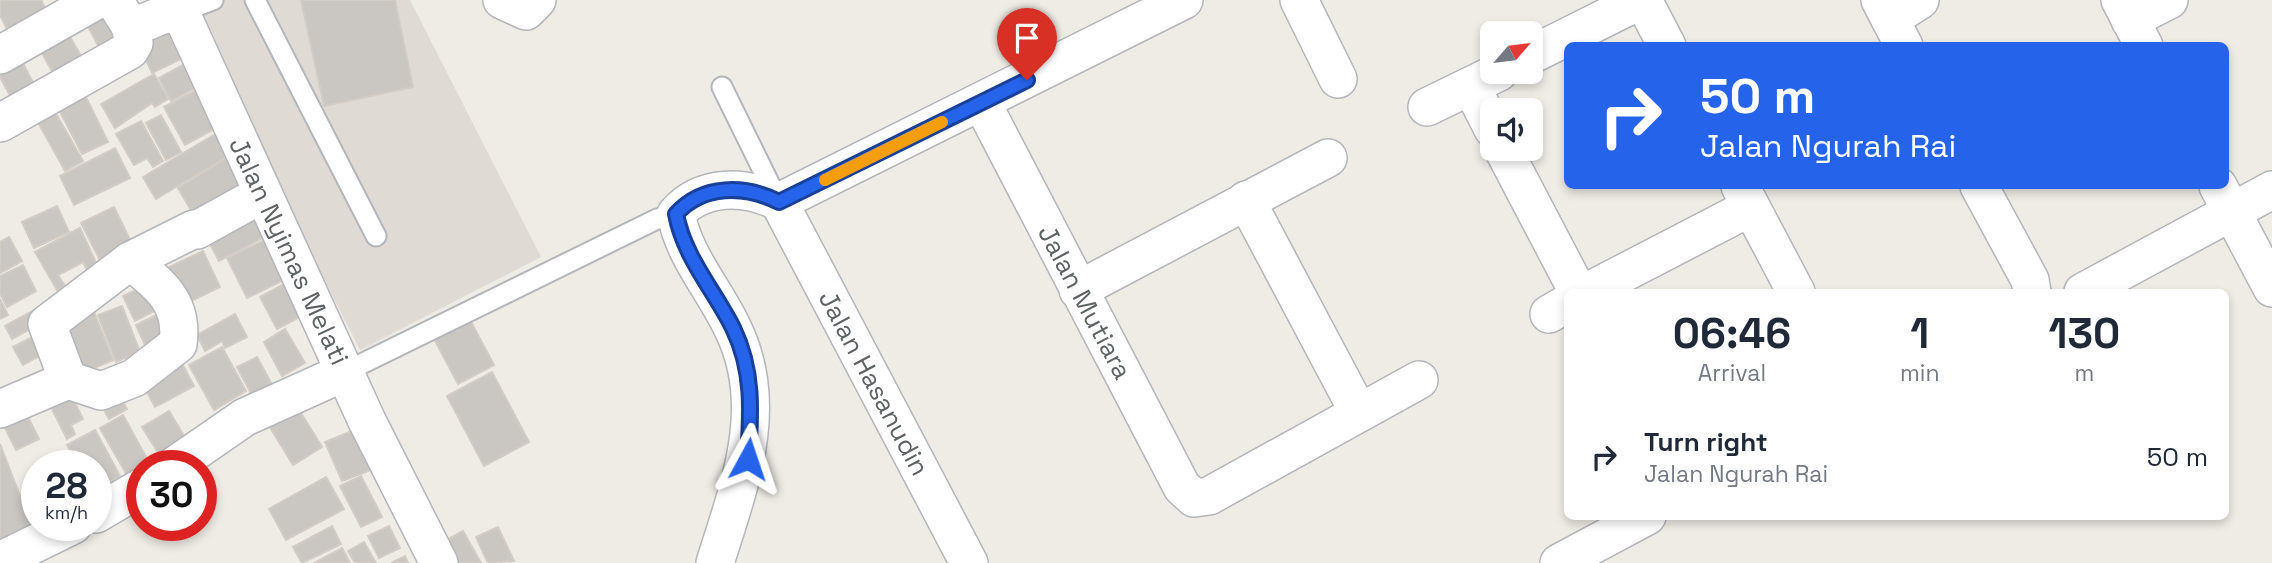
<!DOCTYPE html>
<style>
:root{--surface:#fff;--page:#f6f6f7;--text:#1f2937;--muted:#747a83}
body{margin:0;font-family:"Space Grotesk",sans-serif;background:var(--page);color:var(--text);height:100vh;display:flex;flex-direction:column;font-size:26px;white-space:nowrap}
*{box-sizing:border-box;margin:0}
p{font-size:23px;color:var(--muted)}
.icon{flex:none;width:38px;height:38px;fill:none;stroke:currentColor;stroke-width:2;stroke-linecap:round;stroke-linejoin:round}
.map{position:relative;flex:1;overflow:hidden}
.side{position:absolute;left:1564px;top:289px;width:665px;height:231px;display:flex;flex-direction:column;background:var(--surface);border-radius:10px;box-shadow:0 4px 10px #0003}
.side>*{flex:none}
.top-card{position:absolute;left:1564px;top:42px;width:665px;height:147px;border-radius:10px;box-shadow:0 4px 10px #0003;background:#2563eb;color:#fff;overflow:hidden}
.needle{width:46px;rotate:62deg}
.fabs{position:absolute;left:1480px;top:21px;display:grid;gap:14px}
.fabs a{display:grid;place-items:center;width:63px;height:63px;border-radius:10px;background:var(--surface);box-shadow:0 4px 10px #0003;font-size:35px}
.speed{position:absolute;left:21px;top:450px;display:flex;gap:14px;font-size:35px;font-weight:700;text-align:center}
.speed>*{display:grid;place-content:center;width:91px;height:91px;border-radius:50%;background:var(--surface);box-shadow:0 4px 10px #0003;line-height:1}
.speed small{font-size:18px;font-weight:400}
.speed .limit{border:10px solid #d22;background:#fff;color:#111}
.pin{position:absolute;display:grid;place-items:center;width:60px;height:60px;color:#fff;margin:-72px -30px;border-radius:50% 50% 50% 0;rotate:-45deg;box-shadow:0 0 7px #0007}
.pin .icon{rotate:45deg}
.me{position:absolute;width:77px;margin:-38px;rotate:5deg;stroke-linejoin:round;filter:drop-shadow(0 0 5px #0008)}
.turn{display:flex;align-items:center;gap:24px;height:147px;padding:0 21px;font-size:32px}
.turn .icon{width:91px;height:91px;stroke-width:2.5}
.turn b{display:block;font-size:49px;line-height:60px}
.eta{display:flex;justify-content:space-evenly;align-items:center;height:119px;text-align:center}
.eta b{font-size:42px;font-weight:600;line-height:49px}
ul{padding:0;list-style:none}
li{display:flex;align-items:center;gap:21px;height:98px;padding:0 21px}
li div{flex:1}
li b{display:block;font-size:26px}
li em{font-style:normal}
.map>svg:first-child{display:block}
.education{fill:#dfdbd4}
.building{fill:#cac6c2;stroke:#d3ccc4;stroke-width:2}
.lines{fill:none;stroke-linecap:round;stroke-linejoin:round}
.lane-casing{stroke:#b3b6ba;stroke-width:23}
.street-casing{stroke:#b3b6ba;stroke-width:40}
.lane{stroke:#fff;stroke-width:19}
.street{stroke:#fff;stroke-width:37}
.route-casing{stroke:#184099;stroke-width:18}
.route{stroke:#2563eb;stroke-width:12}
.slow{stroke:#f59e0b;stroke-width:12}
.labels{text-anchor:middle;stroke-width:6;stroke-linejoin:round;paint-order:stroke}
.street-label{font-size:26px;fill:#5d6265;stroke:#fff}
</style>
<div class="map">
<svg width="2272" height="563" viewBox="0 0 2272 563">
<rect width="100%" height="100%" fill="#efebe5"/>
<!-- education -->
<polygon class="education" points="182,0 410,0 541,257 360,350"/>
<!-- building -->
<g class="building">
<polygon points="0,0 41,0 49,15 10,35 0,15"/>
<polygon points="301,0 395,0 413,87 324,106"/>
<polygon points="106,4 126,42 103,55 83,17"/>
<polygon points="61,21 85,63 57,80 33,37"/>
<polygon points="174,30 187,56 152,73 140,47"/>
<polygon points="17,52 38,92 15,105 0,77 0,61"/>
<polygon points="190,61 203,84 171,101 159,78"/>
<polygon points="154,74 168,99 155,107 152,103 115,128 101,104"/>
<polygon points="206,85 227,122 185,145 164,107"/>
<polygon points="82,89 108,142 82,154 55,102"/>
<polygon points="51,105 83,161 65,171 34,115"/>
<polygon points="161,115 181,152 166,160 146,123"/>
<polygon points="141,121 163,161 153,167 147,158 134,165 116,134"/>
<polygon points="217,133 230,155 156,199 143,177"/>
<polygon points="115,148 130,178 74,205 60,176"/>
<polygon points="227,158 250,197 201,227 178,188"/>
<polygon points="251,203 268,235 219,261 202,229"/>
<polygon points="57,206 69,232 34,248 22,222"/>
<polygon points="114,207 135,250 103,266 81,223"/>
<polygon points="80,228 98,267 88,272 83,262 58,275 65,286 57,290 35,252"/>
<polygon points="273,236 292,276 247,298 227,258"/>
<polygon points="9,237 22,261 0,273 0,242"/>
<polygon points="203,251 220,287 183,305 165,269"/>
<polygon points="23,265 36,291 7,307 0,293 0,276"/>
<polygon points="295,278 313,310 277,329 260,297"/>
<polygon points="149,284 160,308 135,321 123,296"/>
<polygon points="0,299 8,315 0,319"/>
<polygon points="122,306 140,352 116,362 98,315"/>
<polygon points="36,309 43,322 12,339 5,326"/>
<polygon points="94,312 113,360 85,372 65,324"/>
<polygon points="162,312 175,339 148,352 136,325"/>
<polygon points="235,314 247,337 225,348 222,341 205,351 197,335"/>
<polygon points="469,318 494,365 458,384 433,337"/>
<polygon points="285,329 305,363 282,376 264,342"/>
<polygon points="42,332 52,349 23,365 13,347"/>
<polygon points="222,347 246,391 214,410 189,365"/>
<polygon points="257,357 275,390 255,401 237,367"/>
<polygon points="179,358 194,386 155,407 140,379"/>
<polygon points="492,372 529,442 484,466 447,396"/>
<polygon points="67,387 83,419 71,425 75,434 67,439 46,397"/>
<polygon points="116,389 127,409 109,419 98,399"/>
<polygon points="291,397 322,447 293,465 262,414"/>
<polygon points="23,407 39,439 16,450 0,418"/>
<polygon points="169,411 190,446 164,462 142,427"/>
<polygon points="123,415 151,466 142,466 142,482 134,487 100,428"/>
<polygon points="95,430 120,476 96,489 96,466 79,466 67,445"/>
<polygon points="354,430 371,470 342,481 325,442"/>
<polygon points="0,444 37,540 0,553"/>
<polygon points="361,476 382,517 361,527 340,486"/>
<polygon points="326,477 344,509 286,540 269,509"/>
<polygon points="332,526 341,544 302,563 293,547"/>
<polygon points="389,526 400,548 379,558 368,536"/>
<polygon points="498,527 514,561 488,563 476,537"/>
<polygon points="463,531 481,563 449,563 439,544"/>
<polygon points="364,542 376,563 355,563 348,551"/>
<polygon points="342,548 350,563 314,563"/>
<polygon points="405,556 408,563 391,563"/>
</g>
<g class="lines">
<defs>
<g id="lane">
<polyline points="255,0 376,236"/>
<polyline points="179,13 213,0"/>
<polyline points="722,87 777,199"/>
<polyline points="345,372 657,219 676,214"/>
</g>
<g id="street">
<path d="M114,0L130,26C148,25 161,11 179,13L185,22L367,421L439,563"/>
<polyline points="502,0 526,11 537,0"/>
<polyline points="1299,0 1338,79"/>
<polyline points="1643,0 1667,46"/>
<polyline points="1880,0 1904,46"/>
<polyline points="2120,0 2144,46"/>
<polyline points="1890,19 1920,0"/>
<polyline points="2130,20 2169,0"/>
<polyline points="0,55 97,0"/>
<polyline points="1531,55 1641,0"/>
<polyline points="1471,86 1493,129"/>
<polyline points="982,103 1182,487 1194,498 1209,496 1419,380"/>
<polyline points="1427,107 1499,72"/>
<polyline points="0,123 130,50 134,43 130,26"/>
<polyline points="1503,149 1578,292"/>
<polyline points="1740,186 1796,292"/>
<polyline points="1979,186 2030,280 2032,292"/>
<polyline points="2218,186 2272,288"/>
<polyline points="1246,200 1359,413"/>
<polyline points="779,202 1184,0"/>
<polyline points="779,202 969,563"/>
<polyline points="1078,290 1328,158"/>
<polyline points="1587,292 1751,207"/>
<polyline points="2083,292 2272,190"/>
<polyline points="1549,314 1568,303"/>
<path d="M68,380L101,391L134,378L178,344C184,303 160,284 130,261"/>
<polyline points="0,409 68,380 47,324 130,261 194,229 197,230 262,194"/>
<polyline points="174,466 245,417 345,372"/>
<polyline points="96,514 142,487"/>
<polyline points="0,561 73,525"/>
<path d="M715,563C739,486 771,407 733,329C715,290 684,257 676,214C702,184 745,185 779,202"/>
<polyline points="1559,563 1647,516"/>
</g>
</defs>
<!-- lane casing -->
<use href="#lane" class="lane-casing"/>
<!-- street casing -->
<use href="#street" class="street-casing"/>
<!-- lane -->
<use href="#lane" class="lane"/>
<!-- street -->
<use href="#street" class="street"/>
</g>
<g class="lines">
<defs>
<path id="route" d="M748,459C751,413 754,371 733,328C714,290 684,257 676,214C703,184 745,185 779,202L1027,80"/>
</defs>
<!-- route casing -->
<use href="#route" class="route-casing"/>
<!-- route -->
<use href="#route" class="route"/>
<!-- slow -->
<polyline class="slow" points="825,180 942,122"/>
</g>
<g class="labels">
<!-- street labels -->
<g class="street-label">
<text transform="translate(289 251) rotate(65)" y="9">Jalan Nyimas Melati</text>
<text transform="translate(1085 302) rotate(62)" y="9">Jalan Mutiara</text>
<text transform="translate(874 383) rotate(62)" y="9">Jalan Hasanudin</text>
</g>
</g>
</svg>
<div class="fabs">
<a><svg class="needle" viewBox="-14 -14 28 28"><path d="M0-13l5 13h-10z" fill="#e53935"/><path d="M0 13l5-13h-10z" fill="#747a83"/></svg></a>
<a><svg class="icon" aria-label="sound" viewBox="0 0 24 24"><path d="M4 9h4l5-4v14l-5-4H4zM17 9q2 3 0 6"/></svg></a>
</div>
<div class="speed"><div>28<small>km/h</small></div><div class="limit">30</div></div>
<div class="pin" style="left:1027px;top:80px;background:#d93025"><svg class="icon" aria-label="arrive" viewBox="0 0 24 24"><path d="M6 21V4h12l-3 4 3 4H6"/></svg></div>
<svg class="me" style="left:748px;top:459px" viewBox="-20 -20 40 40"><path d="M0-17L14 15 0 8-14 15z" fill="#2563eb" stroke="#fff" stroke-width="4"/></svg>
<div class="top-card">
<div class="turn"><svg class="icon" aria-label="right" viewBox="0 0 24 24"><path d="M7 20v-9h11M14 6l5 5-5 5"/></svg><div><b>50 m</b>Jalan Ngurah Rai</div></div>
</div>
<section class="side">
<div class="eta">
<div><b>06:46</b><p>Arrival</p></div>
<div><b>1</b><p>min</p></div>
<div><b>130</b><p>m</p></div>
</div>
<ul>
<li><svg class="icon" aria-label="right" viewBox="0 0 24 24"><path d="M7 20v-9h11M14 6l5 5-5 5"/></svg><div><b>Turn right</b><p>Jalan Ngurah Rai</p></div><em>50 m</em></li>
</ul>
</section>
</div>
